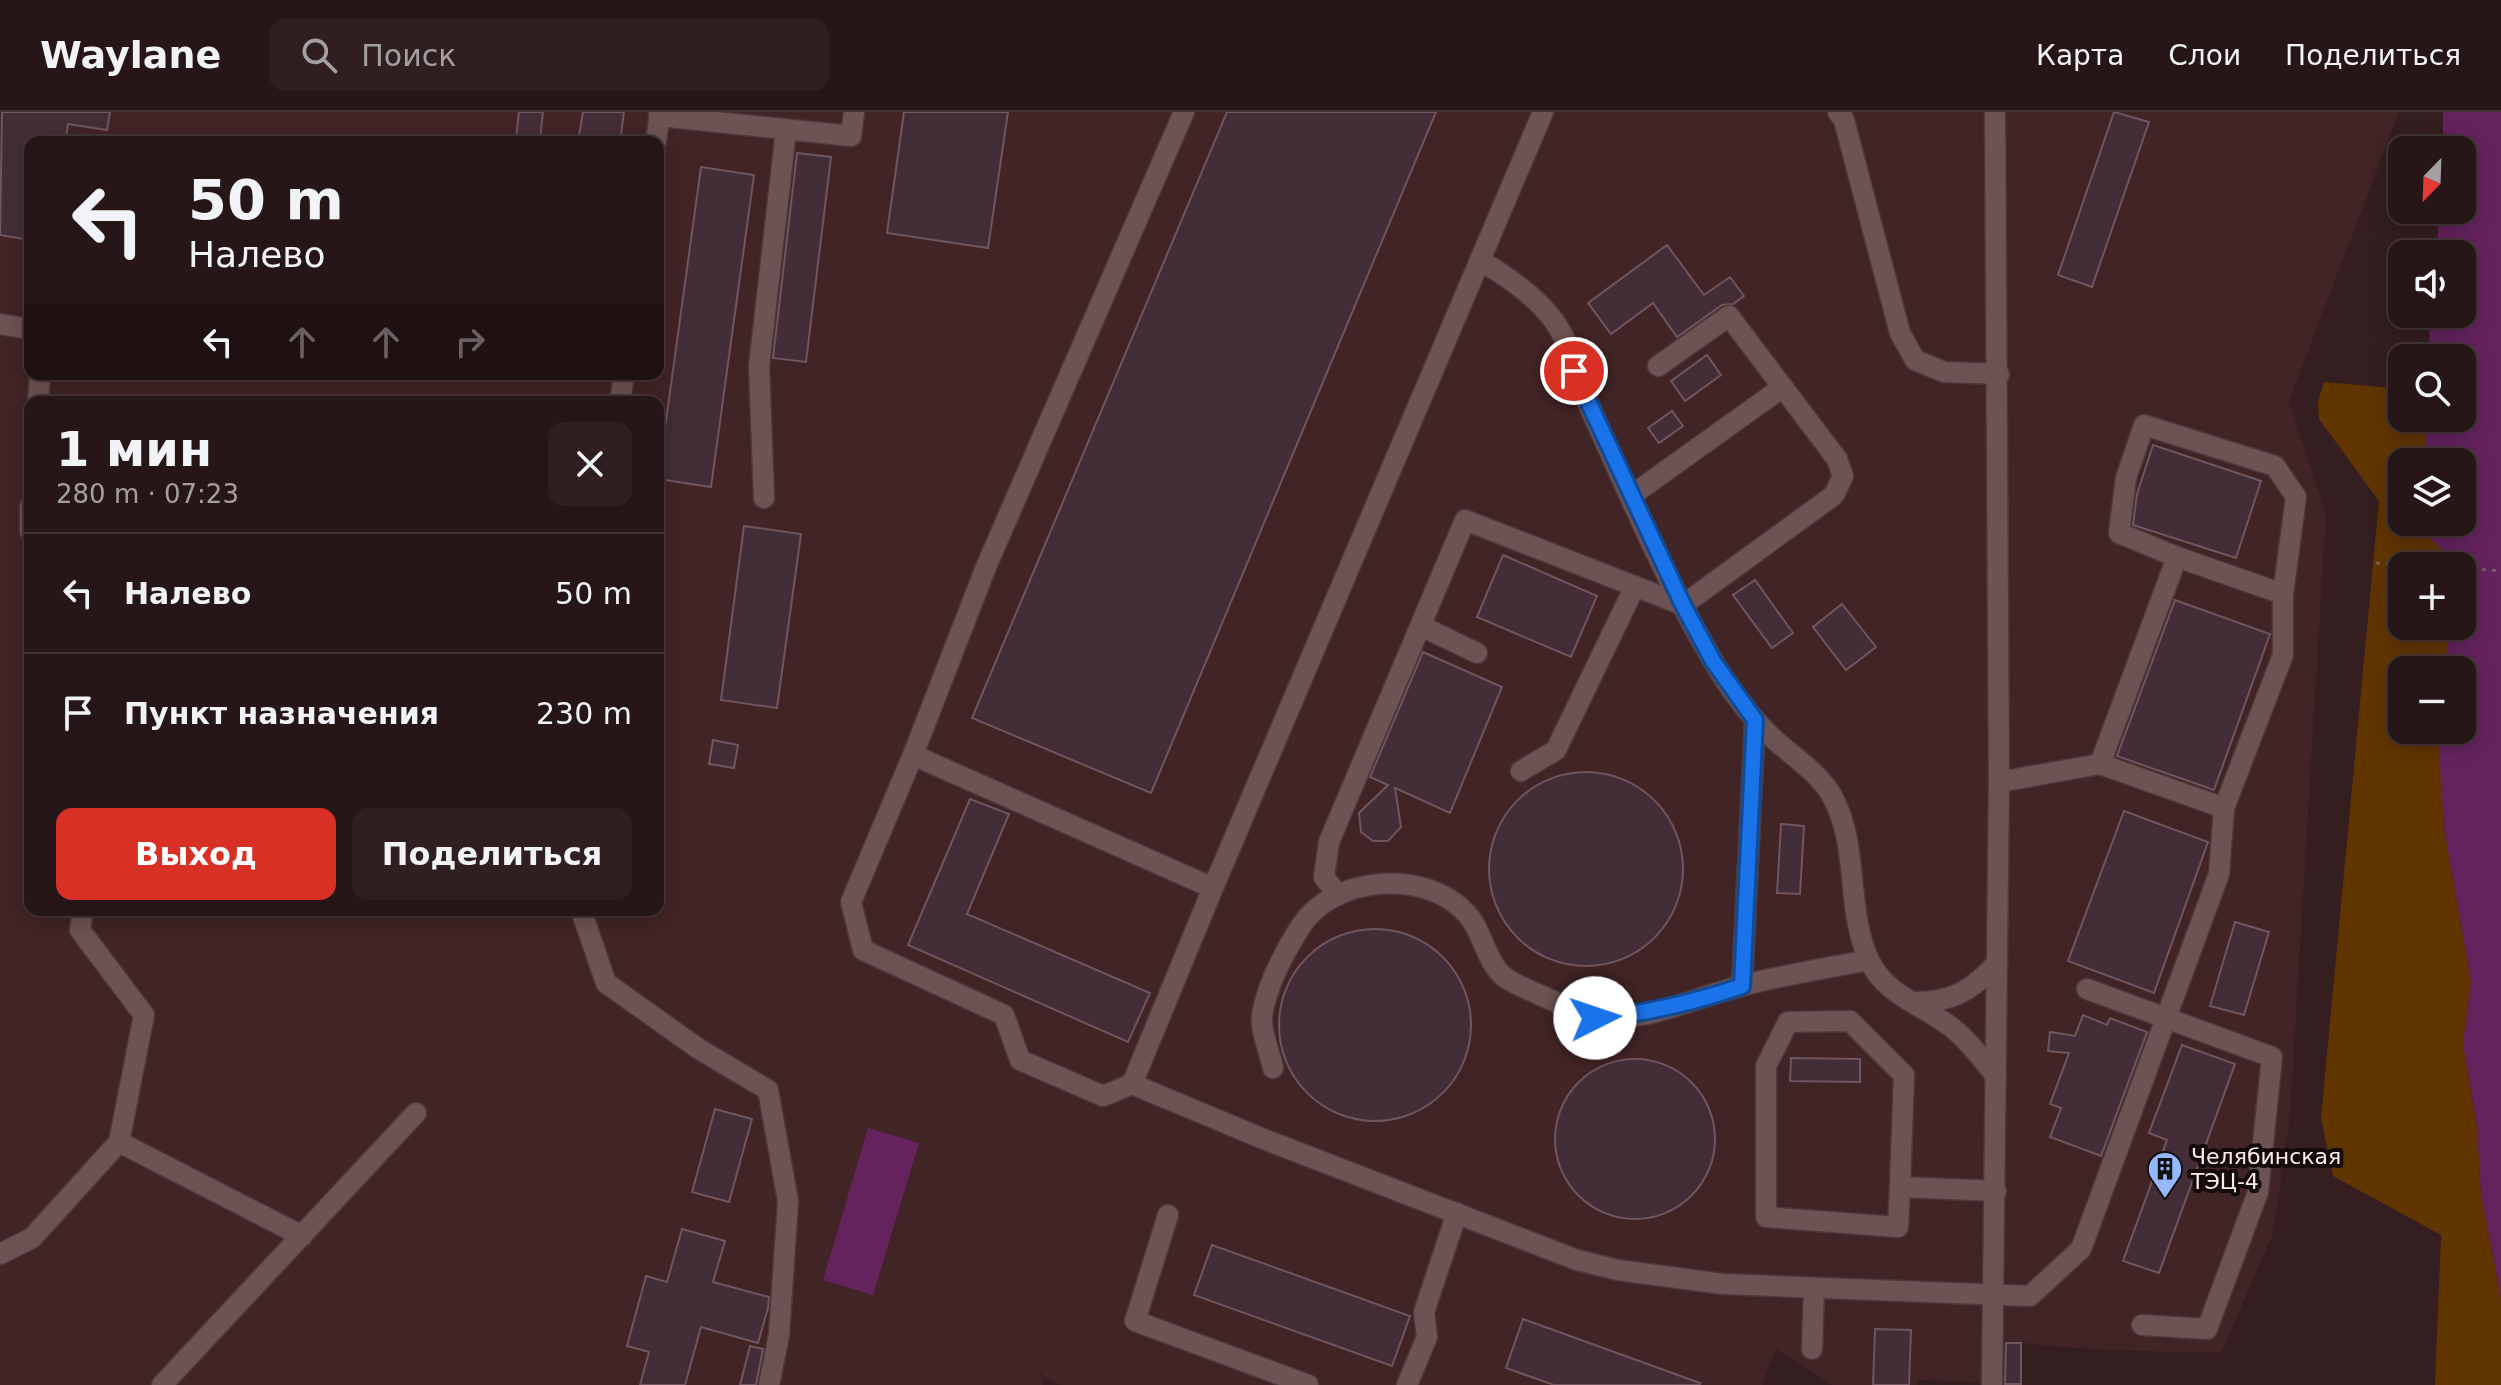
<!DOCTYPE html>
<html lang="ru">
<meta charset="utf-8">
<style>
:root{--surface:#271617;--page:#2f1f20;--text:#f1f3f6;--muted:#a49fa1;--line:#433536;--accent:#d93025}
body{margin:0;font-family:"DejaVu Sans",sans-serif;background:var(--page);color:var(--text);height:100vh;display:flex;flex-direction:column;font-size:30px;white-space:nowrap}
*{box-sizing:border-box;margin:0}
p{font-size:26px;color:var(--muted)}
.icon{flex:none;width:44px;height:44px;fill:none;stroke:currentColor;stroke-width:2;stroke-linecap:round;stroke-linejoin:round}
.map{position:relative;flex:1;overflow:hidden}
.sheet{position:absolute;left:24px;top:284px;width:640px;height:520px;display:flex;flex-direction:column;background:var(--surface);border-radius:16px;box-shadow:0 4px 20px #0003,0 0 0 2px var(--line)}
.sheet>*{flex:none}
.top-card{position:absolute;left:24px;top:24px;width:640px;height:244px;border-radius:16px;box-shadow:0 4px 20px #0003,0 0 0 2px var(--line);background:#271617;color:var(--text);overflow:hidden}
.needle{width:52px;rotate:203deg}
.buttons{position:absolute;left:2388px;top:24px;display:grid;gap:16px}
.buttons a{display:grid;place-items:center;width:88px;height:88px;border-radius:16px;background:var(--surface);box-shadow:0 4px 20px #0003,0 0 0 2px var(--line);font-size:40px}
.pin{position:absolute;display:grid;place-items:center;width:68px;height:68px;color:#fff;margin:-34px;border:4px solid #fff;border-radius:50%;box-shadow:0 2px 8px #0007}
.me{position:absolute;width:88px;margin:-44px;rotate:86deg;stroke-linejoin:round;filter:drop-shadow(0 0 6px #0008)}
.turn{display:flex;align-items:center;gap:28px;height:168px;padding:0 32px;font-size:36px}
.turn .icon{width:104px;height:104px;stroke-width:2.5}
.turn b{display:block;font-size:56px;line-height:68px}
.lanes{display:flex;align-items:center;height:76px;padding:0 32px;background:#0003;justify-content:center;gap:40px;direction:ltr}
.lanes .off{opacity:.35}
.round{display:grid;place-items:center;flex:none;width:84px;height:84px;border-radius:16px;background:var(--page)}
.headline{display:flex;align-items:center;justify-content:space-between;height:136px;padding:0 32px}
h1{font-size:48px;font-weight:600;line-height:60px}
.button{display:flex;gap:16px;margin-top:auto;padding:16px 32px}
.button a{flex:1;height:92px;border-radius:16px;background:var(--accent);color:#fff;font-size:32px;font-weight:600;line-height:92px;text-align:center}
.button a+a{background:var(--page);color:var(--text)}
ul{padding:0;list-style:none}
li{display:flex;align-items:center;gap:24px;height:120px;padding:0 32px;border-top:2px solid var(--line)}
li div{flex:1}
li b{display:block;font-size:30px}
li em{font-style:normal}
header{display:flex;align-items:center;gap:48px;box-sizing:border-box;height:112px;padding:0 40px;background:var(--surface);border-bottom:2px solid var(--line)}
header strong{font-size:38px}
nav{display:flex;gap:44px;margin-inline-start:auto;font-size:28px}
.search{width:560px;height:72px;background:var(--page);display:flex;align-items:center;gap:20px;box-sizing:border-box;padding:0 28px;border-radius:16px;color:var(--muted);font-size:30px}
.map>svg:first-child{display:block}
.built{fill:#412425;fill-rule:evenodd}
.green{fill:#613500}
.water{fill:#65235e}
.building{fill:#432d36;stroke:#6f565f;stroke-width:2}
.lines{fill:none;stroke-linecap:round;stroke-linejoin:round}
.minor-casing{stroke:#4c393b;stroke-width:23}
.path{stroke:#735f60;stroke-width:3;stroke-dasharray:4 6;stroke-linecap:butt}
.minor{stroke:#6d5353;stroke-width:20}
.route-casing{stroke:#114b97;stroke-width:20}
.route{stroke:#1a73e8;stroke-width:14}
.labels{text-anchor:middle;stroke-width:8;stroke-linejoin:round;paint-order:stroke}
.poi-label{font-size:22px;fill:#fcecec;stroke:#150b0b;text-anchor:start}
</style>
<header>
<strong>Waylane</strong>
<div class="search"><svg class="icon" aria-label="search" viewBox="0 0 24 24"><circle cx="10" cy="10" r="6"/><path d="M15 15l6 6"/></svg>Поиск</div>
<nav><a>Карта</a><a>Слои</a><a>Поделиться</a></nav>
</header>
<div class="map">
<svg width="2501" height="1273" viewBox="0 0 2501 1273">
<rect width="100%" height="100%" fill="#341e1f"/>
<!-- built -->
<path class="built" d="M0,0H2399L2289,289L2326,401L2290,1003L2273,1122L2221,1241L2100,1238L2022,1231L2021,1272L1918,1268L1917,1273H1832L1776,1237L1762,1273H1061L1043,1265L1039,1258L1043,1273H0ZM30,30H658V262H30ZM30,290H658V798H30Z"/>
<!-- green -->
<polygon class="green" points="2324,270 2402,277 2402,306 2425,306 2425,331 2432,350 2402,350 2402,410 2419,410 2418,414 2448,444 2450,454 2402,454 2402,514 2449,514 2445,558 2402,558 2402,618 2438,618 2444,716 2471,869 2463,932 2477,1015 2481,1081 2501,1186 2501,1273 2435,1273 2441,1123 2333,1064 2321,1006 2379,389 2319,307 2318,289"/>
<!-- water -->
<g class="water">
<polygon points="2443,0 2501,0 2501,1186 2481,1081 2477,1014 2463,932 2471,869 2444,716 2438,624 2438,618 2462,618 2462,558 2445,558 2449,514 2462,514 2462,454 2450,454 2448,444 2418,414 2419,410 2462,410 2462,350 2432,350 2425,331 2425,306 2462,306 2462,246 2428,246 2431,202 2462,202 2462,142 2436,142 2440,98 2462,98 2462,38 2443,38"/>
<polygon points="868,1016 919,1031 873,1183 823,1168"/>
</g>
<!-- building -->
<g class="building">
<polygon points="2,0 110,0 107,18 68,12 65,30 30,30 30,128 0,123"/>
<polygon points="519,0 543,0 540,28 516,26"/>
<polygon points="583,0 624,0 620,30 578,30"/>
<polygon points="904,0 1008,0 988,136 887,121"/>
<polygon points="1227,0 1436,0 1151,681 972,606"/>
<polygon points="2114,0 2149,10 2092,175 2058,163"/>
<polygon points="797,41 831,45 806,250 773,246"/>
<polygon points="701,55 754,63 711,375 658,367"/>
<polygon points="1667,133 1704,183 1730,165 1744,184 1733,192 1722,193 1677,225 1653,191 1611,222 1588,191"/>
<polygon points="1707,243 1721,263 1685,289 1671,269"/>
<polygon points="1672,299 1683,314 1659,331 1648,316"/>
<polygon points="2153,333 2261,369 2236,446 2133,413 2137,382"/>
<polygon points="744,414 801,422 777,596 721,588"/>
<polygon points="1503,443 1597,484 1571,545 1477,505"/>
<polygon points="1755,468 1793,521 1772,536 1733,483"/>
<polygon points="2175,488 2270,522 2214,678 2117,644"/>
<polygon points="1842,492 1876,535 1846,558 1813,515"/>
<polygon points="1423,540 1502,575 1450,701 1395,676 1401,715 1388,729 1373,729 1361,720 1359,701 1388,673 1370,665"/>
<polygon points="713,628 738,633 734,656 709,652"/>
<circle cx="1586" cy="757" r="97"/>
<polygon points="970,687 1009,702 967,802 1150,881 1128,930 908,833"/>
<polygon points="2124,699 2208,730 2154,881 2068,849"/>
<polygon points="1781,712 1804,714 1800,782 1777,781"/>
<polygon points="2235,810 2269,820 2244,903 2210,894"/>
<circle cx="1375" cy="913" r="96"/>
<polygon points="2083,903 2107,913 2110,906 2147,920 2101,1044 2050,1025 2061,996 2050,992 2069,941 2048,939 2050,920 2075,924"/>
<polygon points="2182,933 2235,952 2159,1161 2123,1149 2167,1028 2149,1021"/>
<polygon points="1791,946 1860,947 1860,970 1790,969"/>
<circle cx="1635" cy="1027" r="80"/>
<polygon points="715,997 752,1007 729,1090 692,1080"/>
<polygon points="682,1117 725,1129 713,1170 769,1185 768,1196 758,1231 701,1215 685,1273 640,1273 649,1240 627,1234 646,1164 667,1170"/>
<polygon points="1212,1133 1410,1204 1392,1254 1194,1183"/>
<polygon points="1523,1207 1700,1271 1700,1273 1554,1273 1506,1256"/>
<polygon points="1875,1217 1911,1218 1909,1273 1873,1273"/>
<polygon points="2006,1231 2021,1231 2021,1272 2005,1272"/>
<polygon points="750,1234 763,1237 756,1273 740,1273"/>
</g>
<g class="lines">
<defs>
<g id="minor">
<polyline points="1184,0 986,455 913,643 851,790 863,838 1004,903 1020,948 1103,984 1132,972 1261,1026 1577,1148 1618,1158 1723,1172 2030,1184 2081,1137 2219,762 2224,696 2283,543 2283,482 2296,385 2275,354 2144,313 2126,366 2119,421 2177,445 2100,652"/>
<polyline points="1838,0 1844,8 1900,221 1915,248 1944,260 1999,262"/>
<polyline points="659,4 851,24 854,0"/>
<polyline points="656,30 660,0"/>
<path d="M1480,148C1507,165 1535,183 1554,209C1570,230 1575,263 1586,287C1626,375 1664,466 1713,549C1731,579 1750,606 1776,629C1795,646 1819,661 1832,684C1860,735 1845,795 1869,848C1884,881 1919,892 1947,912C1967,926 1981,946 1996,964"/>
<polyline points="0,212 30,217"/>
<polyline points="38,290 40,262"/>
<polyline points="620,290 624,262"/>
<polyline points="1632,383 1783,275"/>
<polyline points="764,386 759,254 786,19"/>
<polyline points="30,395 30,419"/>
<polyline points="2177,445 2283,482"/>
<polyline points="1421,514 1477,541"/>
<polyline points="913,643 1213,776 1132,972"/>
<polyline points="1521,659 1556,638 1635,474"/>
<polyline points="1999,670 2100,652 2224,696"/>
<polyline points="1213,776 1543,0"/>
<polyline points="1338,783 1324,765 1329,730 1465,408 1683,493 1834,383 1843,364 1837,347 1729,204 1658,254"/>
<polyline points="581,798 606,871 699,937 768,978 788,1089 779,1223 769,1273"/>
<polyline points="1742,874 1755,608"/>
<polyline points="2087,877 2272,945 2258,1080 2207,1217 2142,1213"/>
<path d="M1912,890C1950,891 1972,879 1997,851"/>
<path d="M1273,956C1270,941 1260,918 1262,903C1267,873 1285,839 1301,814C1333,764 1425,756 1466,801C1483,818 1486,853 1507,867C1518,874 1586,904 1596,905C1647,911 1696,885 1744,873C1785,863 1827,856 1868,848"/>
<polyline points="119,1030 302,1124"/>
<polyline points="1900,1075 1898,1115 1766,1105 1766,954 1788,910 1850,909 1904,963 1900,1075 1996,1079"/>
<polyline points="1168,1103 1135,1209 1308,1273"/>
<polyline points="0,1142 32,1126 119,1030 144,903 80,818 83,798"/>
<polyline points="1812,1237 1814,1176"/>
<polyline points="162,1273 416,1001"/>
<polyline points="1407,1273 1427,1225 1424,1200 1457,1101"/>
<polyline points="1992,1273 1999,670 1995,0"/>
</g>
</defs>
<!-- minor casing -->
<use href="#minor" class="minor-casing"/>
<!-- path -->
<g class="path">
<polyline points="2376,451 2439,454"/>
<polyline points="2462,456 2501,459"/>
</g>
<!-- minor -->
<use href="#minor" class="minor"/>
</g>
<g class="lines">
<defs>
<path id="route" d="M1574,259L1683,493L1713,549L1755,608L1742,874C1692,891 1647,902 1595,906"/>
</defs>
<!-- route casing -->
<use href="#route" class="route-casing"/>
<!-- route -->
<use href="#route" class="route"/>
</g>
<!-- icons -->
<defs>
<symbol id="building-pin" viewBox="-11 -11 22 30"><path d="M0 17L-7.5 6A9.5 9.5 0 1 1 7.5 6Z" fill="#94b7fd" stroke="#150b0b"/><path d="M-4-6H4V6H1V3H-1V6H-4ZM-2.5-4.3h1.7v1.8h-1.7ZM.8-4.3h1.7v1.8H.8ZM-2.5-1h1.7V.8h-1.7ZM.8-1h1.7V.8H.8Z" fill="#111"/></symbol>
</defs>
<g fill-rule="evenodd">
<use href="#building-pin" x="2145" y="1037" width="40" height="54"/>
</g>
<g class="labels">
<!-- poi labels -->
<g class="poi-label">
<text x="2191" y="1052">Челябинская<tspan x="2191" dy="25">ТЭЦ-4</tspan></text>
</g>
</g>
</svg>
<div class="buttons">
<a><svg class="needle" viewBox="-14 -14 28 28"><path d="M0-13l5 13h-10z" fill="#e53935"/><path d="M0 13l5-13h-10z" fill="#a49fa1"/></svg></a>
<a><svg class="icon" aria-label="sound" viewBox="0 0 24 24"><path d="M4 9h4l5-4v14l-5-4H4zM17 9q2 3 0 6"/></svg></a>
<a><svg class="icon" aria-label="search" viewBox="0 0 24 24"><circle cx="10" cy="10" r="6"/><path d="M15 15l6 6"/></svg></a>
<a><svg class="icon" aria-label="layers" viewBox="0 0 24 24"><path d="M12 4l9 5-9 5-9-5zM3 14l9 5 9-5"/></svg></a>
<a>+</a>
<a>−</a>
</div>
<div class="pin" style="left:1574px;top:259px;background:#d93025"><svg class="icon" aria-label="arrive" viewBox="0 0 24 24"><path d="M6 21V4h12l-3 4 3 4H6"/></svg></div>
<svg class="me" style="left:1595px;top:906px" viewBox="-20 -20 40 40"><circle r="19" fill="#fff"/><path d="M0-13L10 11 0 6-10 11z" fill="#1a73e8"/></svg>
<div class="top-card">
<div class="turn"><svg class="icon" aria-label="left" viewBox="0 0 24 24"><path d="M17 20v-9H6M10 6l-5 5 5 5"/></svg><div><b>50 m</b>Налево</div></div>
<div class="lanes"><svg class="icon" aria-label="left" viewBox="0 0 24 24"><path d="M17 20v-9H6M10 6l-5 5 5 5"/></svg><svg class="icon off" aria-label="ahead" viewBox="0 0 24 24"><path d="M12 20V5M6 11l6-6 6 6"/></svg><svg class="icon off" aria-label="ahead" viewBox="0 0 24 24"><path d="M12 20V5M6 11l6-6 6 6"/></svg><svg class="icon off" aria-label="right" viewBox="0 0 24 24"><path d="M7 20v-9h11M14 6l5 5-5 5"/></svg></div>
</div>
<section class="sheet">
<div class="headline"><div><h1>1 мин</h1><p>280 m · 07:23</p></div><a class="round"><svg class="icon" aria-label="close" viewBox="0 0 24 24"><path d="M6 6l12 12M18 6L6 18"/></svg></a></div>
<ul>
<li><svg class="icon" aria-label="left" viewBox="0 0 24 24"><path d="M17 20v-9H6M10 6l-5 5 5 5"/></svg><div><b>Налево</b></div><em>50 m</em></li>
<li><svg class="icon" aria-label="arrive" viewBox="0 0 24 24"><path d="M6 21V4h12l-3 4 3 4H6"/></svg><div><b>Пункт назначения</b></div><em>230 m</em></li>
</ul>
<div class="button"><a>Выход</a><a>Поделиться</a></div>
</section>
</div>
